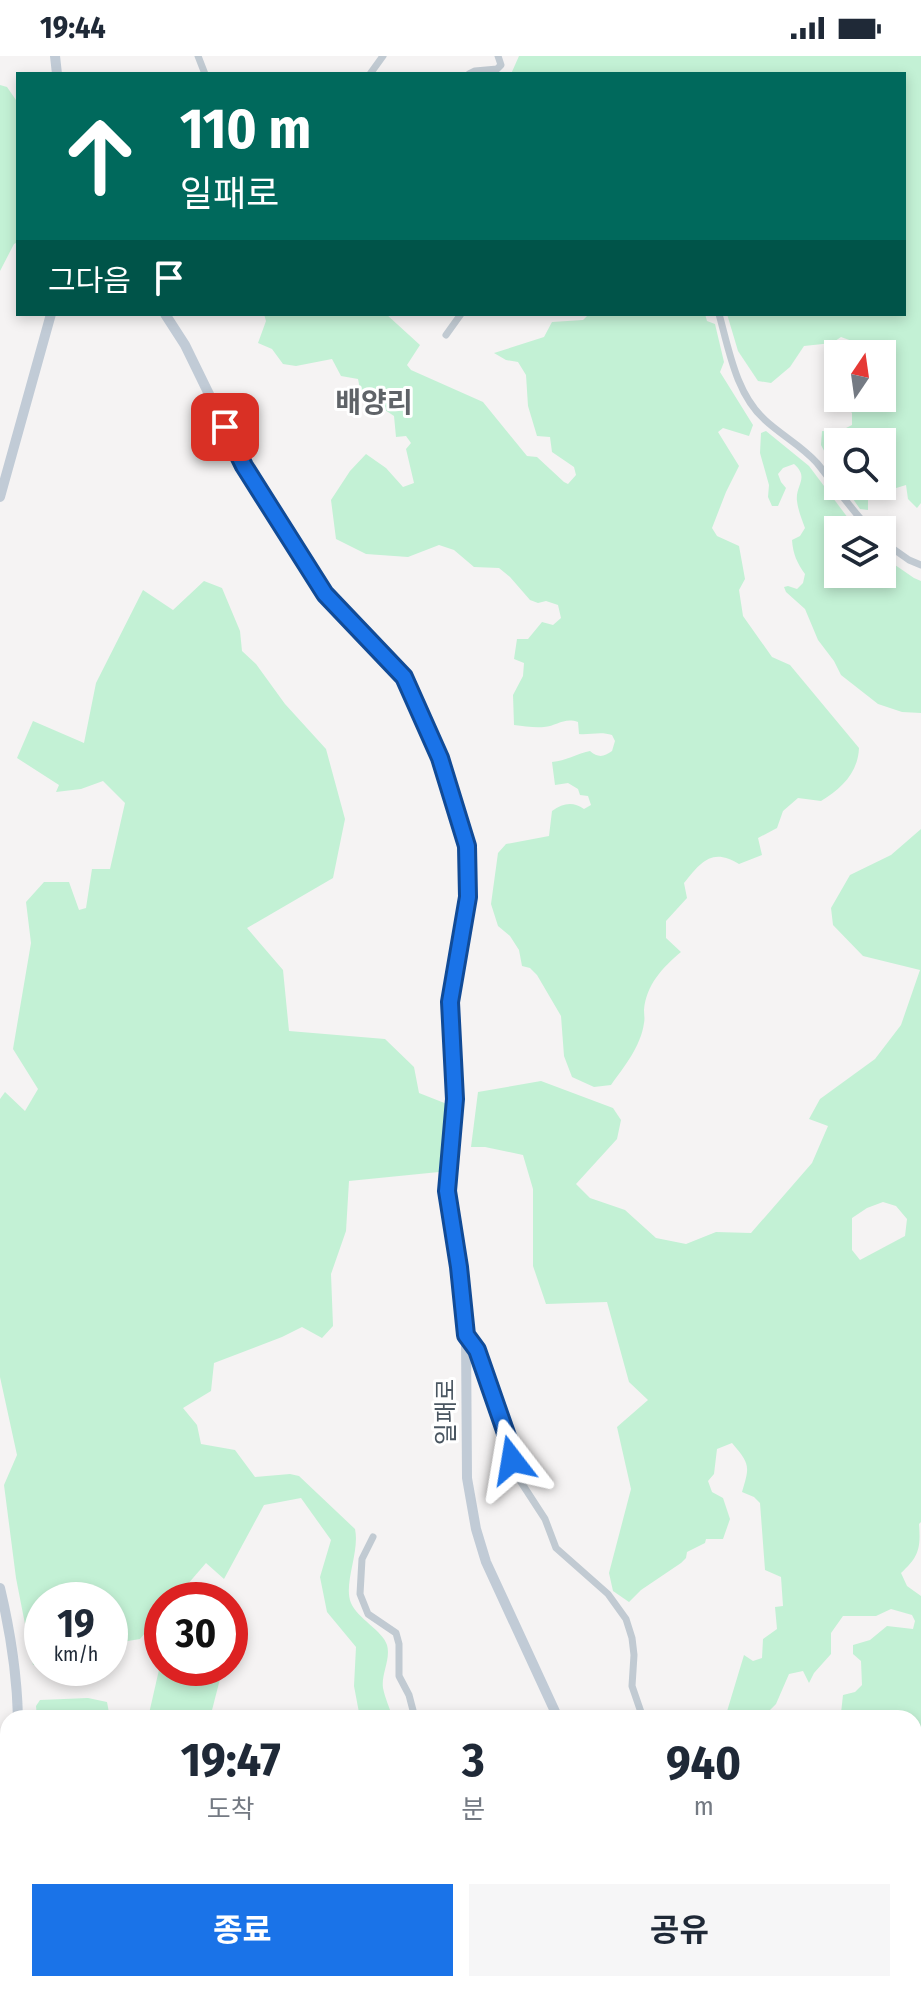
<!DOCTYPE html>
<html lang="ko">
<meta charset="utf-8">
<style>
:root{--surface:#fff;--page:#f6f6f7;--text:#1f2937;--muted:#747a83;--accent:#1a73e8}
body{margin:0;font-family:"Fira Sans Condensed","Noto Sans KR",sans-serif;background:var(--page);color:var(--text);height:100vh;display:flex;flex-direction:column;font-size:30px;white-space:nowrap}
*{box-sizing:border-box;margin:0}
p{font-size:26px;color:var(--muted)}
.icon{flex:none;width:44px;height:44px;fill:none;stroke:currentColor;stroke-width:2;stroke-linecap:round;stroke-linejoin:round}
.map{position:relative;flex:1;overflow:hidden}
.drawer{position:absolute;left:0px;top:1654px;width:922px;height:282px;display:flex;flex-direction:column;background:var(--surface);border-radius:24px 24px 0 0;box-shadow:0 4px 12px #0003}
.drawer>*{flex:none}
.top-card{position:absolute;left:16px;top:16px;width:890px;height:244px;border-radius:0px;box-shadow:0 4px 12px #0003;background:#00695c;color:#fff;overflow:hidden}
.needle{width:52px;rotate:13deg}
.tools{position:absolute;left:824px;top:284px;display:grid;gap:16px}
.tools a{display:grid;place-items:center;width:72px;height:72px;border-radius:0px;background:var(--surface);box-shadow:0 4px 12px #0003;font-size:40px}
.speed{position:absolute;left:24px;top:1526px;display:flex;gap:16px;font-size:40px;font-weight:700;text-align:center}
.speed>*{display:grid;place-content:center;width:104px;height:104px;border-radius:50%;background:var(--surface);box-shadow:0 4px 12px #0003;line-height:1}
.speed small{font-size:20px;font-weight:400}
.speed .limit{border:12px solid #d22;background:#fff;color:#111}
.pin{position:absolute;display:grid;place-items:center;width:68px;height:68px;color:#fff;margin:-34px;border-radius:16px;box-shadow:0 4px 12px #0006}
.me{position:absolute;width:88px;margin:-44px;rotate:346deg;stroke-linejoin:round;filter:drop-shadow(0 0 6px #0008)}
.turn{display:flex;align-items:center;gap:28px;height:168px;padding:0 32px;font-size:36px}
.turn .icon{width:104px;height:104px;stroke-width:2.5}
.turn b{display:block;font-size:56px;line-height:68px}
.then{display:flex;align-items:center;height:76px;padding:0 32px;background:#0003;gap:16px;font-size:30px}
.eta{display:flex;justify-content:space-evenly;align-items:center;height:136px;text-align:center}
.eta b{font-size:48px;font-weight:700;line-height:56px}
.cta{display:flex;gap:16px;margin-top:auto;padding:16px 32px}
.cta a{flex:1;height:92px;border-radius:0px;background:var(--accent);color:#fff;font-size:32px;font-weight:700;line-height:92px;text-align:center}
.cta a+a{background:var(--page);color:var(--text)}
.status{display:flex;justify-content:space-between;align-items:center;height:56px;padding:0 40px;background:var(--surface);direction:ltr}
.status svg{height:22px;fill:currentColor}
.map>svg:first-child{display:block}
.green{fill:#c3f1d5;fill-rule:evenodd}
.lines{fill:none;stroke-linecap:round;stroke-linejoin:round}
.street{stroke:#c1cad2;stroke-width:7}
.secondary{stroke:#c1cbd6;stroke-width:10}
.route-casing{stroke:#114b97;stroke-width:20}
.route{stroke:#1a73e8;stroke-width:14}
.labels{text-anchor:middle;stroke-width:6;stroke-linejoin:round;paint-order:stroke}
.street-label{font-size:24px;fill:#4a5661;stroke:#fff}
.quarter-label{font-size:28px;font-weight:bold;fill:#5f6368;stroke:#fff}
</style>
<div class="status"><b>19:44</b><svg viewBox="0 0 49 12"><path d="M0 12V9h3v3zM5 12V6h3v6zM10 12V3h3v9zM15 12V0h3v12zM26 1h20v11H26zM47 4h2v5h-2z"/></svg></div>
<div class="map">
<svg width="921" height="1935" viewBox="0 0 921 1935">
<rect width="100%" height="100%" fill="#f5f3f3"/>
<!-- green -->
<g class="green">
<polygon points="519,0 921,0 921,447 917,452 908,443 906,429 880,437 868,444 868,454 860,453 844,430 882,430 882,386 838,386 838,421 821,389 822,375 838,376 852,369 852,357 840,342 882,342 882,298 853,298 852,285 841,281 832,287 804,290 790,311 771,327 758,325 738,295 727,258 904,258 904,18 610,18 609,16 604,18 511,18"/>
<polygon points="0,29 7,31 18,47 18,186 14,188 0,215"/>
<path d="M264,258H386L420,289L407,309L411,314L483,346L527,400L537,401L564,426L568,428L576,419L574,411L552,396L550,381L537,380L528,350L526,319L518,306L506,304L494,297L544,281L552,266L583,264L589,258H705L707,265L715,268L724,306L720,316L753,369L749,380L723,372L718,376L739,410L726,436L712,472L717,480L739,490L745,523L739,534L743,560L772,601L790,609L859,692C858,717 841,733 821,745L798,742L783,755L777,772L758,782L762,799L739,808C712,791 701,806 684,827L687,842L666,865V882L681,896C663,911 646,929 644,954C644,958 645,963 644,967C641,990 624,1011 611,1029L594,1031L572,1021L564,1000L561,960L537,919L530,912L522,910L519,894L510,880L498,870L491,848L498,797L506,788L549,780L552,755C563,747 573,745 584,753L591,749L588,740L580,739L578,733L568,727L555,729L552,706C566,705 576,698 590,695C598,702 604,701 612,695L615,685L612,679C601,675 590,679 579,678L578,666C564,661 557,670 544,671C534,672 524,670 514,669L513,639L523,620L524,607L514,603L517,583H528L542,566L553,569L561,562L558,549L546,545L538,547L530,544L510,521L499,512L474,511L454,494L439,489L408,501L366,498L336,483L331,444L350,415L366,398L386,412L403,431L414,427L406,393L411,387L406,380L396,381L394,360L361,338L358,323L341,320L332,303L296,310L283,308L272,293L258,287L266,265Z"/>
<path d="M766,375L809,410L857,474H838V518H882V500L914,522L921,525V657L902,656L878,648L841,619L834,605L818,584L805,553L786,536L784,531L788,530L797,533L803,527L805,518C797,507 793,498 792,484L800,480L805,472C802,464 798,454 797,445C795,429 810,422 794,408L783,412L778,418L781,426L786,432L778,450H772L768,441L769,429L760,397L761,377Z"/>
<path d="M204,525L222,532L240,575L242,595L256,608L285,648L326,693L345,763L333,822L247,872L283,914L289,975L385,983L414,1011L419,1037L447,1048L446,1081L439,1116L349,1125L346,1175L331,1218L333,1270L322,1282L302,1271L282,1281L214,1307L211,1335L183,1352L197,1369L201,1388L235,1394L255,1421L290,1418L299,1420L355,1473C360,1496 343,1528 351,1547C357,1562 383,1575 387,1589C391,1603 381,1618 383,1632C385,1642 390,1653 393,1662H360L354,1630L356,1591L327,1556L320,1521L331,1484L301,1442L264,1449L224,1523L206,1507L174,1544H162V1557L140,1583L110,1588V1544H42V1607L33,1609L16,1522L4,1429L17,1399L0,1321V1043L5,1036L25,1055L38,1033L13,993L31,887L26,846L44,826H69L79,854L86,852L92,813H110L125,747L103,725L81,733L56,736L59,729L17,702L33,665L84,687L96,627L143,534L173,554Z"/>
<path d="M921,773V1466L919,1468C921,1494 918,1501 901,1517L907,1530L921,1540V1935H801L828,1928H914V1662H835L841,1657L843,1639L855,1636L862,1629L861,1605L853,1598V1589L870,1584L887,1570L913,1573L915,1565L912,1559L891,1553L876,1560H843L831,1577V1598L814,1617L809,1627L803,1615L789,1618L776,1648L762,1662H725L744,1599L753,1605L762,1602L763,1583L777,1573L775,1551L783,1550L781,1521L765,1514L760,1447L754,1441L742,1436C750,1410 750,1408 732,1387L717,1393L714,1418L708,1425L712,1436L723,1442L730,1463L723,1483H706L705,1487L687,1496L686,1502L681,1507L641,1534L629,1546L613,1535L609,1517L631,1433L617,1371L648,1344L629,1326L607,1246L546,1248L533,1210V1133L523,1099L485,1091H471L478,1036L541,1025L613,1052L621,1064L617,1083L576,1128L590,1142L625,1154L656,1182L686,1188L716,1176L751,1177L812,1107L828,1070L809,1063L820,1043L875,1003L901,969L920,914L863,900L833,869L831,852L850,819L891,799ZM883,1146L896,1150L907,1163L905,1180L860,1204L852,1194V1162L867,1152Z"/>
<polygon points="161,1605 162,1612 192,1612 221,1619 210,1662 148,1662"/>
<polygon points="88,1642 107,1646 110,1662 37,1662 36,1650 40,1644"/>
<polygon points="72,1928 189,1928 187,1934 190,1935 82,1935"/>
<polygon points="364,1928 513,1928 519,1935 368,1935"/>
</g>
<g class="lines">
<!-- street -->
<g class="street">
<polyline points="198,0 205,18"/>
<polyline points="370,18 383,0"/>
<polyline points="469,18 475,15 497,13 501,9 498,0"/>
<path d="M719,258C729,294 736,338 765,364C781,379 802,390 817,407C835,429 850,453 871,474"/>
<polyline points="446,279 461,258"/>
<polyline points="882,485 909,504 921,509"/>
<polyline points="467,1280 477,1294 509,1386 512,1404 519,1423 545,1463 556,1492 608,1538 626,1563 632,1582 634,1599 632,1630 643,1662"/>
<polyline points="373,1481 362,1503 360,1538 368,1558 396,1577 399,1588 399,1620 409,1639 415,1662"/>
<polyline points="534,1928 538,1935"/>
<polyline points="727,1928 730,1935"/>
</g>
<!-- secondary -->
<g class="secondary">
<polyline points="55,0 57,18"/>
<polyline points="165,258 185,289 244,410 325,538 404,621 440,702 467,790 468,841 450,946 455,1043 447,1135 459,1208 466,1279 467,1422 476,1473 486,1506 558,1662"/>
<polyline points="0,441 51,258"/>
<path d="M0,1532C10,1574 17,1619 18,1662"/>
<polyline points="0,1839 8,1811"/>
<polyline points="678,1928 682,1935"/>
</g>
</g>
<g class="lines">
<defs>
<polyline id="route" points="225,371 244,410 325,538 404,621 440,702 467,790 468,841 450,946 455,1043 447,1135 459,1211 466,1279 477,1294 509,1386 512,1404"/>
</defs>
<!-- route casing -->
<use href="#route" class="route-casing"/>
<!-- route -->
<use href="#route" class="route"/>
</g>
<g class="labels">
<!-- street labels -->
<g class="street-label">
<text transform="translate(446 1356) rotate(-90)" y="8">일패로</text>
</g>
<!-- quarter labels -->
<g class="quarter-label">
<text x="374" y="356">배양리</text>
</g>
</g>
</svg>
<div class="tools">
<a><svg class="needle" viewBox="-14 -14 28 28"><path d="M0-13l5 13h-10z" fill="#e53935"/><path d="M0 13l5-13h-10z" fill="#747a83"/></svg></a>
<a><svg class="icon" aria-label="search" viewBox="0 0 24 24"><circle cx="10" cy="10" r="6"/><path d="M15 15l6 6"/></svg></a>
<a><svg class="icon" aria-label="layers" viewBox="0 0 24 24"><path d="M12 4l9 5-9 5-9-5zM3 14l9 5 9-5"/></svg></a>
</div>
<div class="speed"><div>19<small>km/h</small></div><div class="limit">30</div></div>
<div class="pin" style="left:225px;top:371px;background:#d93025"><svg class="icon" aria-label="arrive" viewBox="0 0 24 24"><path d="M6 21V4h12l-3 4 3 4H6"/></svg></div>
<svg class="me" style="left:512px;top:1404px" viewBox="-20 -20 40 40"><path d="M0-17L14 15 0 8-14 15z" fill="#1a73e8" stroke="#fff" stroke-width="4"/></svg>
<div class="top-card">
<div class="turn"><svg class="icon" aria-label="ahead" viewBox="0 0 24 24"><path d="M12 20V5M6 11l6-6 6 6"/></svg><div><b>110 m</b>일패로</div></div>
<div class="then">그다음<svg class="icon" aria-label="arrive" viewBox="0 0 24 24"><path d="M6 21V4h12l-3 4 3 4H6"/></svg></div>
</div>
<section class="drawer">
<div class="eta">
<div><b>19:47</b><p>도착</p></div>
<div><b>3</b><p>분</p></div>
<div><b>940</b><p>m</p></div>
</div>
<div class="cta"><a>종료</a><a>공유</a></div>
</section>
</div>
